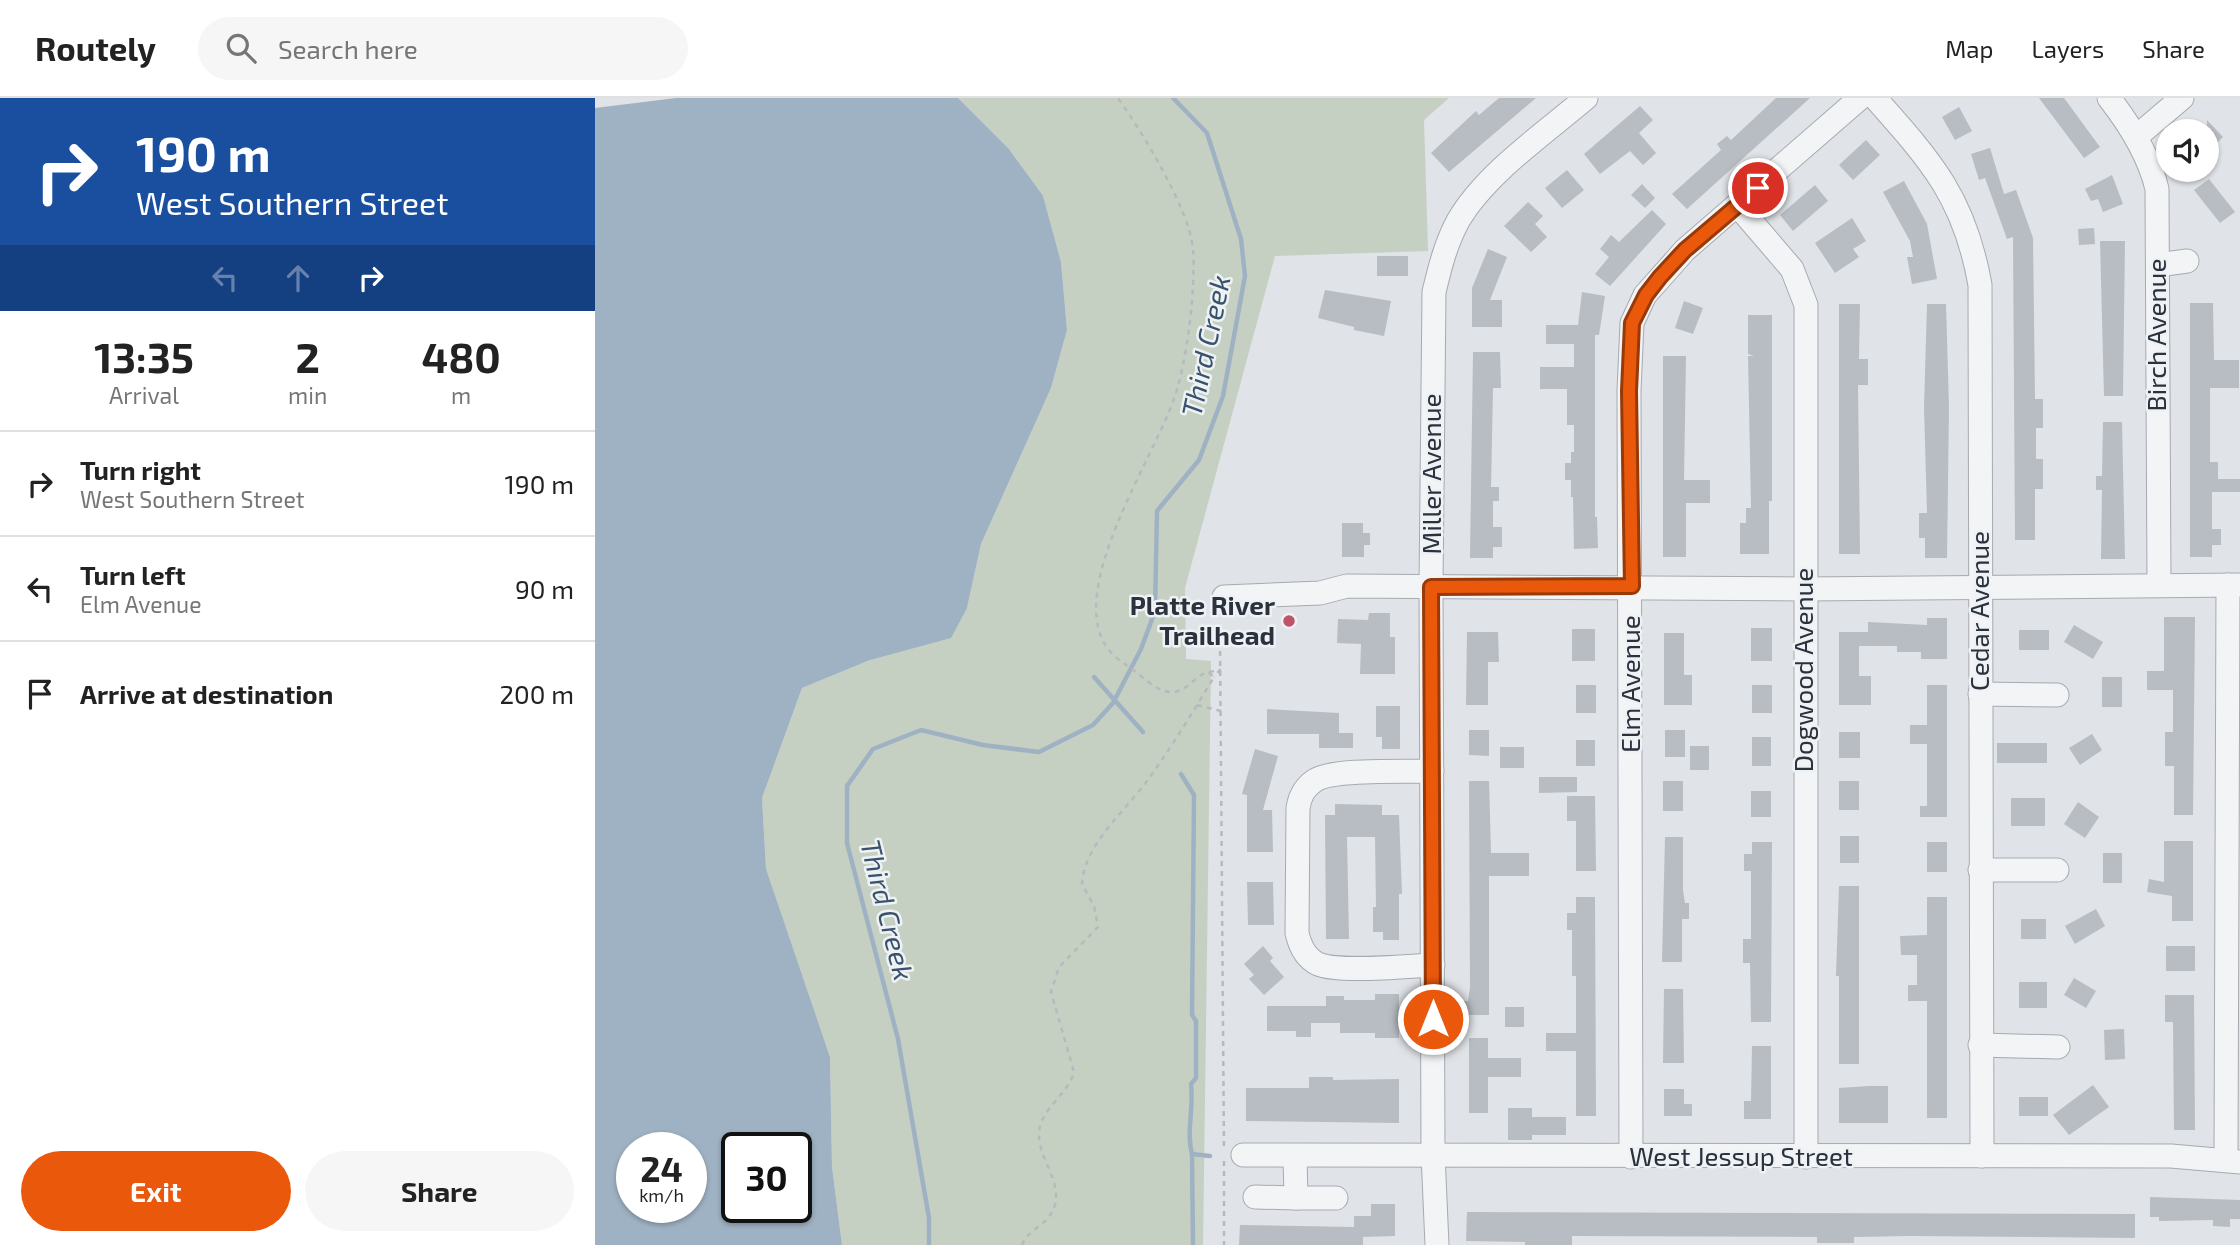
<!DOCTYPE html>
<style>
:root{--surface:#fff;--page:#f6f6f6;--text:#222;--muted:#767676;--line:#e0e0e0;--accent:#ea580c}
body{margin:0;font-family:"Exo 2",sans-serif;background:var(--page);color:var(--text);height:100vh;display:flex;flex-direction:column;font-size:26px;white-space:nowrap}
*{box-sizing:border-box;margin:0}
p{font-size:23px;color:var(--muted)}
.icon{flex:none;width:38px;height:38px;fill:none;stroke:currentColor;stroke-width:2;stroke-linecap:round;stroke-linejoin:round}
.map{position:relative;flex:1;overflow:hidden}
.sheet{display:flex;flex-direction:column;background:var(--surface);width:595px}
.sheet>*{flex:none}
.guide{background:#1a4fa0;color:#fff;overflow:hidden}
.controls{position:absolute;left:1561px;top:21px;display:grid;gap:14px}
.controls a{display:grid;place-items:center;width:63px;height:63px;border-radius:50%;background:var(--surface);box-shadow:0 2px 5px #0004;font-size:35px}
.speed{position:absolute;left:21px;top:1034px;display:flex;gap:14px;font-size:35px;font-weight:700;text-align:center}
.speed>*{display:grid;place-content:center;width:91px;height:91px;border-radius:50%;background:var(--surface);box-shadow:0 2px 5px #0004;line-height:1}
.speed small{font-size:18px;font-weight:400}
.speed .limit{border:4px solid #111;border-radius:10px;background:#fff;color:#111}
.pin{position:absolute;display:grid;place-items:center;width:60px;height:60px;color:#fff;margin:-30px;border:4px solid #fff;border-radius:50%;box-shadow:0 2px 7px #0007}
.me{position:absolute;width:77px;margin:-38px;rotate:0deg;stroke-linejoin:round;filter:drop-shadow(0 0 5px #0008)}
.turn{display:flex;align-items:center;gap:24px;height:147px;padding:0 21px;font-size:32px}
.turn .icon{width:91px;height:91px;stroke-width:2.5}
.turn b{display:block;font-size:49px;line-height:60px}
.lanes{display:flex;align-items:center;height:66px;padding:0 21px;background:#0003;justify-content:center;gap:35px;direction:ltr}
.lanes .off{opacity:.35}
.eta{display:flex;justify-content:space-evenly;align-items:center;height:119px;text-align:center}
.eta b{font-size:42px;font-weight:700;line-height:49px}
.action{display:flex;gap:14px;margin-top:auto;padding:14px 21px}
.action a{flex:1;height:80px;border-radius:42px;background:var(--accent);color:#fff;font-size:28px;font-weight:700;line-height:80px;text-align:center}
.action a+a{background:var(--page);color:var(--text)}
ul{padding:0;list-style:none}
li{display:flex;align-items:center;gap:21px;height:105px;padding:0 21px;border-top:2px solid var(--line)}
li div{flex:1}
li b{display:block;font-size:26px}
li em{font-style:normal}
header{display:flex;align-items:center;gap:42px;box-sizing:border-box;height:98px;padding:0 35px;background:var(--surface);border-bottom:2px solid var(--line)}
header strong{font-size:33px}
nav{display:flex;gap:38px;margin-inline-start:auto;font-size:24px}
.search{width:490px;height:63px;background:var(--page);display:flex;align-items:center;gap:18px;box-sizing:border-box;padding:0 24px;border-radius:38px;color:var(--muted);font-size:26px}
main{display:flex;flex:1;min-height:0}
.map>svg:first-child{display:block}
.green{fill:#c6d0c2}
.water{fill:#9fb2c3;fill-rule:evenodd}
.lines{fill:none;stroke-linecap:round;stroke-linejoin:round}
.stream{stroke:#9fb2c3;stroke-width:4.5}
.building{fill:#b8bdc4}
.minor-casing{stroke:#a6aab1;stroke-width:25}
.path{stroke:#b6babe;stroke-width:2.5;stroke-dasharray:5 5;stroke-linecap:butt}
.minor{stroke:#f2f4f6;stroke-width:23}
.route-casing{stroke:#983908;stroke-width:18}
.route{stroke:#ea580c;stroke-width:12}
.poi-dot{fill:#bf5368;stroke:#eff2f5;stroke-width:2.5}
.labels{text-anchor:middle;stroke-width:5;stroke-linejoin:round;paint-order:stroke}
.street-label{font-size:26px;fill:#2b323d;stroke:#eff2f5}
.poi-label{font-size:26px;font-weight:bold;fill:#2b323d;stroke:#eff2f5;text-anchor:end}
.water-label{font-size:28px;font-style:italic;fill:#39526c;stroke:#eff2f5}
</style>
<header>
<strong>Routely</strong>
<div class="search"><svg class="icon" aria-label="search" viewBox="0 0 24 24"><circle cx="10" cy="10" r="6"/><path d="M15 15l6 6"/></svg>Search here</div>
<nav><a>Map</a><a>Layers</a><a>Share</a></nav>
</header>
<main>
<section class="sheet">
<div class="guide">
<div class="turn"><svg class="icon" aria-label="right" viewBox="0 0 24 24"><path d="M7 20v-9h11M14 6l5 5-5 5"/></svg><div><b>190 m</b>West Southern Street</div></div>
<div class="lanes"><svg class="icon off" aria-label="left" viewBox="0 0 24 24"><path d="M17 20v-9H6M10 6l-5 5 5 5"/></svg><svg class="icon off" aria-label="ahead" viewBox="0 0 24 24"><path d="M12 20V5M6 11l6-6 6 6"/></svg><svg class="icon" aria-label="right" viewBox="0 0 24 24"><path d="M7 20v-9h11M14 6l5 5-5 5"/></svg></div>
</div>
<div class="eta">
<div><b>13:35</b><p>Arrival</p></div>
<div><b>2</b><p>min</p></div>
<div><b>480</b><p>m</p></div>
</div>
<ul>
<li><svg class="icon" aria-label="right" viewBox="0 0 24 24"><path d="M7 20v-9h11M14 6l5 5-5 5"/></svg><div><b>Turn right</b><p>West Southern Street</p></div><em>190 m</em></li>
<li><svg class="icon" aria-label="left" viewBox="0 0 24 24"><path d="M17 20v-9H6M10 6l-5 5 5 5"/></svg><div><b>Turn left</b><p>Elm Avenue</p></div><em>90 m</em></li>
<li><svg class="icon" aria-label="arrive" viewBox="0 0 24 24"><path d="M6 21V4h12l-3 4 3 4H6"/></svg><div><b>Arrive at destination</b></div><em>200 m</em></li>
</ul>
<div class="action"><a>Exit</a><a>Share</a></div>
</section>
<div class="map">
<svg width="1645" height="1147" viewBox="0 0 1645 1147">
<rect width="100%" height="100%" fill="#e0e3e7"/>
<!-- green -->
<polygon class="green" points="363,0 854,0 829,22 833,153 680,158 590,490 591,561 616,563 608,1147 247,1147 237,1069 235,959 171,772 167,700 207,590 275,562 372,510 386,446 456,290 472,232 466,164 448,99 414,51"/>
<!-- water -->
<path class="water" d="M81,0H363L414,51L448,98L466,164L472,232L456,290L386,446L372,510L356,540L275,562L207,590L167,700L171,771L235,959L237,1069L247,1147H0V10ZM37,1050H96V1110H37ZM142,1050H201V1110H142Z"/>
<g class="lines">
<!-- stream -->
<g class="stream">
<polyline points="499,579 548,634"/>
<path d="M586,676L599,697L597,917L601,923V980L596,986C599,1009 591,1034 597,1056L615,1058"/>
<polyline points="597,1056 598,1147"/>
<polyline points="334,1147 334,1120 303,941 252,745 252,688 278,651 326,632 388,647 444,654 498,627 518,605 546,551 560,513 562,413 604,362 628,298 650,178 646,141 612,35 578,0"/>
</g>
</g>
<!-- building -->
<g class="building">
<polygon points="904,0 941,0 854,74 836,55 881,13 884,17"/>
<polygon points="1181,0 1215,0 1092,111 1077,96 1126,52 1122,46 1132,38 1136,42"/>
<polygon points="1444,0 1469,0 1505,49 1489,60"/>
<polygon points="1045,8 1058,22 1044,35 1061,55 1048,67 1035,53 1005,76 989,56"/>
<polygon points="1364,9 1377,33 1360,42 1347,19"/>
<polygon points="1612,22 1628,39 1612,54"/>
<polygon points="1271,42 1285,57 1258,82 1244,67"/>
<polygon points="1395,50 1409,96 1421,92 1438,140 1440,301 1448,301 1448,330 1441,330 1441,361 1448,361 1448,391 1440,391 1440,442 1420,442 1418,139 1412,141 1390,80 1384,82 1376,56"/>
<polygon points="972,72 989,92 967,110 950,90"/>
<polygon points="1517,77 1528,106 1508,114 1503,101 1496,103 1490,91"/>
<polygon points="1614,81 1640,114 1625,125 1599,92"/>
<polygon points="1309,83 1332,126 1342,181 1317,186 1312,159 1318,159 1315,143 1288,94"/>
<polygon points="1047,86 1060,100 1050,110 1036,97"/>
<polygon points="1220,87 1233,103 1198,133 1185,117"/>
<polygon points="933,104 948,118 940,126 952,139 936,154 909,128"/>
<polygon points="1057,112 1071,126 1015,188 1000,176 1014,159 1005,151 1016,137 1024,144"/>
<polygon points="1257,120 1271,143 1258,151 1264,159 1240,175 1220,145"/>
<polygon points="1499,130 1500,146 1484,147 1483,131"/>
<polygon points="1505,143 1530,143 1528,298 1509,298"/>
<polygon points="893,151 912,159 895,202 907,202 907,229 877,229 877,190"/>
<rect x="782" y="158" width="31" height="20"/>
<polygon points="730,192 796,203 789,238 759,232 759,229 723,220"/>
<polygon points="987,194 1010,198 1004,237 1000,237 1000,419 1002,419 1003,450 979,451 978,399 976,399 976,382 970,382 970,365 976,365 976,354 979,354 979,327 972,327 972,291 945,291 945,269 979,269 979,246 951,246 951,227 983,227"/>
<polygon points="1089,203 1108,210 1098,236 1080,230"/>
<polygon points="1595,205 1618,205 1619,262 1644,262 1644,290 1615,290 1615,364 1623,364 1623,381 1645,381 1645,394 1617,394 1617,431 1626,431 1626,447 1617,447 1617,459 1595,459"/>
<polygon points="1244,206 1265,206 1264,261 1273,261 1273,287 1263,287 1265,456 1244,456"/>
<polygon points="1332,206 1351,206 1354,309 1352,460 1330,460 1330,440 1324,440 1324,415 1332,415 1329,309"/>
<polygon points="1153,217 1177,217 1177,403 1174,403 1174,456 1145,456 1145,425 1151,425 1151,410 1156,410 1153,258 1159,258 1153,256"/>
<polygon points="878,254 905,254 906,290 898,290 896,389 904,389 904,403 898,403 898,429 907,429 907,449 898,449 898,460 875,460"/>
<polygon points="1068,258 1091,258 1089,382 1115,382 1115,405 1091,405 1091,459 1068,459"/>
<polygon points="1508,324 1527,324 1530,461 1506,461 1507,392 1501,392 1501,378 1507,378"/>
<polygon points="747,425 768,425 768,435 775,435 775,447 769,447 769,459 747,459"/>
<polygon points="774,515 795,515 795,539 800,539 800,576 765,576 766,546 742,545 743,521 773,522"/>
<polygon points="1569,519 1600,519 1598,717 1579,717 1579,668 1570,668 1570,634 1578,634 1578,592 1552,592 1552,573 1569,573"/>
<polygon points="1332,520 1352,520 1352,561 1326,561 1326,554 1302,554 1302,548 1264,548 1264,578 1276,578 1276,607 1244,607 1244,534 1273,534 1273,524 1332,527"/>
<polygon points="1479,527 1508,544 1498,561 1469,544"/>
<rect x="1156" y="530" width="21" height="33"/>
<rect x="977" y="531" width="23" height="32"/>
<rect x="1424" y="532" width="30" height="20"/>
<polygon points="872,534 903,534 904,564 893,564 893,607 871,607"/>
<polygon points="1069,535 1089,535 1089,577 1097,577 1097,607 1069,607"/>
<rect x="1507" y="579" width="20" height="30"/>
<rect x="981" y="587" width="20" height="28"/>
<rect x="1157" y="587" width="20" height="28"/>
<polygon points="1332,587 1352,587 1352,719 1325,719 1325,708 1332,708 1332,646 1315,646 1315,627 1332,627"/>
<polygon points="781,608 805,608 805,651 787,651 787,639 781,639"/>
<polygon points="672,611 744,615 744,635 758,635 758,650 724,650 724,636 672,636"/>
<polygon points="874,632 894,632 894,658 874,657"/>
<rect x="1070" y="632" width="20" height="27"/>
<rect x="1244" y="634" width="21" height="26"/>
<polygon points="1497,636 1507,652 1485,667 1474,650"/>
<rect x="1157" y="639" width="19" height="29"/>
<rect x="981" y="642" width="19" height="26"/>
<rect x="1402" y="645" width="50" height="20"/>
<rect x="1095" y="648" width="19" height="24"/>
<rect x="905" y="649" width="24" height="21"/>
<polygon points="660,651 683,658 668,712 677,712 678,754 652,754 652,697 647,696"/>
<polygon points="944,679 982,679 982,694 944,695"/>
<polygon points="874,683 894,683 896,755 934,755 934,778 894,778 894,917 868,917 868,903 873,903 875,889"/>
<rect x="1068" y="683" width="20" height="30"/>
<rect x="1244" y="683" width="20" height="29"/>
<rect x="1156" y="693" width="20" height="26"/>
<polygon points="972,698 1000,698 1001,773 981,773 981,723 972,723"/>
<rect x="1416" y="700" width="34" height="28"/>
<polygon points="1483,704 1504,719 1490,740 1469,726"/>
<polygon points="740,706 787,707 787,717 804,717 807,796 804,796 804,842 788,842 788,834 778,834 778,809 781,809 780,739 752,739 754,841 731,841 730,717 740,717"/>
<rect x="1245" y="738" width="19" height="27"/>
<polygon points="1070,739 1088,739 1088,792 1090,805 1094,805 1094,821 1087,821 1087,864 1067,864"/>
<polygon points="1569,743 1598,743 1598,823 1577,823 1577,798 1552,794 1554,781 1569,784"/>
<polygon points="1157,744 1177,744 1176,924 1156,924 1155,865 1148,865 1148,841 1156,841 1156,773 1149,773 1149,756 1157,756"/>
<rect x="1332" y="744" width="20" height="30"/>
<rect x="1508" y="755" width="19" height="30"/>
<polygon points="652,784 678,784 679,827 653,827"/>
<polygon points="1244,788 1264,788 1264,966 1244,966 1244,878 1241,878"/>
<polygon points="981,799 1000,799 1001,1018 981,1018 981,953 951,953 951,935 981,935 981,878 977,878 977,832 972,832 972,815 981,815"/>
<polygon points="1332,799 1352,799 1352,1020 1332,1020 1332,903 1313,903 1313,887 1322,887 1322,857 1306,857 1305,838 1332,837"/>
<polygon points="1501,811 1510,828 1480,846 1470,828"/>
<rect x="1426" y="821" width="25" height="20"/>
<polygon points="668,848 678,860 675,863 689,879 669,897 654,881 659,877 649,866"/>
<rect x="1571" y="848" width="29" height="25"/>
<polygon points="1479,880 1501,893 1491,910 1469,897"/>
<rect x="1424" y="884" width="28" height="26"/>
<polygon points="1069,891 1088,891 1089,965 1068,965"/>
<polygon points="780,896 804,896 804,940 780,940 780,935 745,935 745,925 716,925 716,939 701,939 701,933 672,933 672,908 731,908 731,898 749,898 749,902 780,902"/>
<polygon points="1570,897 1599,897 1600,1032 1579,1032 1578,924 1570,924"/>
<rect x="910" y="909" width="19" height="20"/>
<polygon points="1529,931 1530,961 1510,962 1509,932"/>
<polygon points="874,940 893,940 893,960 926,960 926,979 893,979 893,1015 874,1015"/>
<polygon points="1157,948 1176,948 1176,1021 1149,1021 1149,1003 1156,1003"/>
<polygon points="714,979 738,979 738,982 804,981 804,1025 651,1023 651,990 714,990"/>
<polygon points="1498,987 1514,1009 1474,1037 1458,1017"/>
<polygon points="1274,988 1293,988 1293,1025 1244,1025 1244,990"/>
<polygon points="1069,991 1089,991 1089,1006 1097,1006 1097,1018 1069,1018"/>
<rect x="1424" y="999" width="29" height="19"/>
<polygon points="913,1010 937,1010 937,1019 971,1019 971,1037 937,1037 937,1042 913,1042"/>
<polygon points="1555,1099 1645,1102 1645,1121 1635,1121 1635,1129 1618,1128 1618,1122 1564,1123 1564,1119 1555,1119"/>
<polygon points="776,1106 800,1106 800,1138 768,1139 768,1147 644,1147 645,1127 759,1129 759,1118 776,1118"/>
<polygon points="872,1114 1540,1116 1540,1140 1315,1138 1259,1139 1259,1145 1222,1145 1222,1139 977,1138 977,1147 930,1147 930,1144 871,1143"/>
</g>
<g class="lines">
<defs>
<g id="minor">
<path d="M1280,0C1337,64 1370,101 1385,187L1387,1058"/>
<path d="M1514,0C1535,27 1554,57 1562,91L1564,486"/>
<polyline points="1541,39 1587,0"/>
<polyline points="1143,108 1197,171 1211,207 1211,1059"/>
<polyline points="1563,167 1592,163"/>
<polyline points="629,499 725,495 752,488 1209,491 1645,487"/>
<polyline points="1385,596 1462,597"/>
<path d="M837,673C813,674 736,670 719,683C709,690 705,698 703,710L702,835C705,848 710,860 723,866C744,875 812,868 838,867"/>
<polyline points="1385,772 1462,772"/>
<polyline points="1385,947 1463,949"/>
<polyline points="648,1057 1576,1058 1645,1064"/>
<polyline points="700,1058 701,1100 741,1100"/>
<polyline points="1036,1059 1034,293 1037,225 1050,197 1090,152 1265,0"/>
<polyline points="1631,1061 1633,487"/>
<polyline points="660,1099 701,1100"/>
<path d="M842,1147L838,1056L836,489L839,194C845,169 851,145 863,123C890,76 950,35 991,0"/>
</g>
</defs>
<!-- minor casing -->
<use href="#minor" class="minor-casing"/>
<!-- path -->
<g class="path">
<polyline points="625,543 629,1053"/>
<polyline points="614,574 625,572 619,579"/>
<polyline points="602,607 626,613"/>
<polyline points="629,1063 629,1147"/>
<path d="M427,1147C433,1131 453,1127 459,1110C468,1083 443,1061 444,1035C445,1011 473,997 479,974L456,894L464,869L503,829L499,808L487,786C489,747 530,713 552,683C576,650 598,614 619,579L613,574C599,578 593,593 578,594C563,595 548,579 537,571C528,565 519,559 513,551C469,492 560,359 580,298C592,262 601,190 598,151C594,110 547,34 523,0"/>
</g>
<!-- minor -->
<use href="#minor" class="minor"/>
</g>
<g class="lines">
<defs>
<polyline id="route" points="838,921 836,489 1037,488 1034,293 1037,225 1051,197 1065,179 1090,152 1163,90"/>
</defs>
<!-- route casing -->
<use href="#route" class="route-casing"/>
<!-- route -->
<use href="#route" class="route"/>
</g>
<!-- markers -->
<circle class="poi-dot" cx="694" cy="523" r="7"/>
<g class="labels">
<!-- street labels -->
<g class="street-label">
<text transform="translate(1562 237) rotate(-90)" y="9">Birch Avenue</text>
<text transform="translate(837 376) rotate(-90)" y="9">Miller Avenue</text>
<text transform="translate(1385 513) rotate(-90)" y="9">Cedar Avenue</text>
<text transform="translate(1209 572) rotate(-90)" y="9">Dogwood Avenue</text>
<text transform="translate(1036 586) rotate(-90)" y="9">Elm Avenue</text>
<text x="1146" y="1068">West Jessup Street</text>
</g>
<!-- poi labels -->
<g class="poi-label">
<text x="680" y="517">Platte River<tspan x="680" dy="30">Trailhead</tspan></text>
</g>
<!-- water labels -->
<g class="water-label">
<text transform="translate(611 248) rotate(-78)" y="10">Third Creek</text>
<text transform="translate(292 812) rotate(76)" y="10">Third Creek</text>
</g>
</g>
</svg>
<div class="controls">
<a><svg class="icon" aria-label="sound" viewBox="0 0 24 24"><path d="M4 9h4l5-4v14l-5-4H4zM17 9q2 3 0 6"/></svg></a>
</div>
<div class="speed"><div>24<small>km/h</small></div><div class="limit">30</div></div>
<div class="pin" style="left:1163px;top:90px;background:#d93025"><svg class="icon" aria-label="arrive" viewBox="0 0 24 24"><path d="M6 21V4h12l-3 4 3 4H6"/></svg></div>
<svg class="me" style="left:838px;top:921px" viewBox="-20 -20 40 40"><circle r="17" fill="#ea580c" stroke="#fff" stroke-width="3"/><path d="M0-11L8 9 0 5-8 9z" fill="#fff"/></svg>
</div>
</main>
